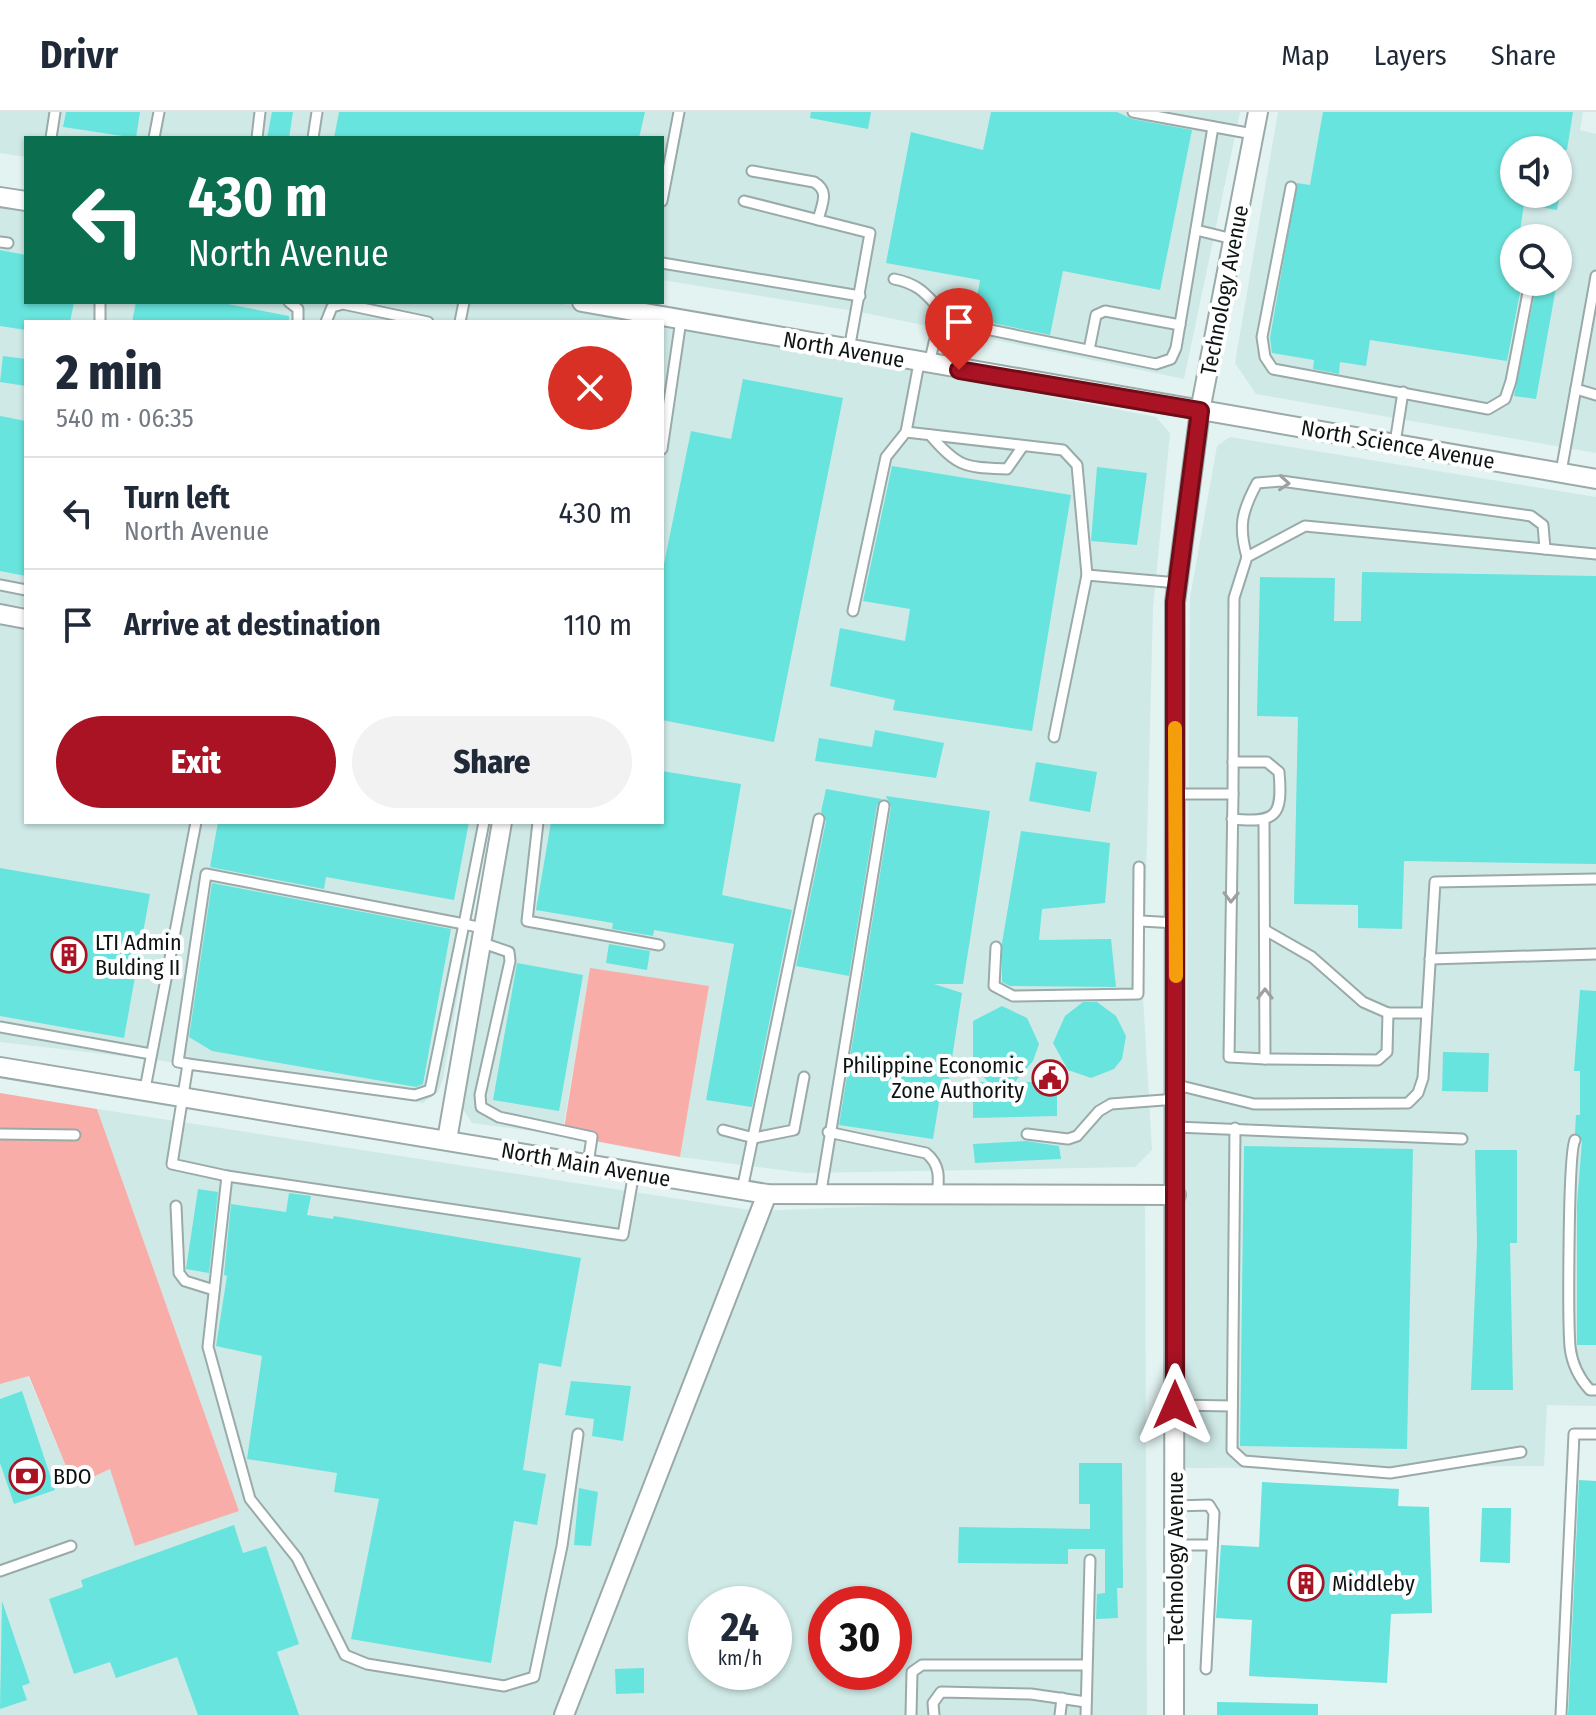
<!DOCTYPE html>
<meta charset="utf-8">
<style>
:root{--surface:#fff;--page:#f2f2f3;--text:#1f2937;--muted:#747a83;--line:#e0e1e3;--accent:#a91324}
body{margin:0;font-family:"Fira Sans Condensed",sans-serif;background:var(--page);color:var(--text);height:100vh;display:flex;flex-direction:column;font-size:30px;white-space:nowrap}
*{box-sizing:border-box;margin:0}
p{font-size:26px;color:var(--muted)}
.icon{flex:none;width:44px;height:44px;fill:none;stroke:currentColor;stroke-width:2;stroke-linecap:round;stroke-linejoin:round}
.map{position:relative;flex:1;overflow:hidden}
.side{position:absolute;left:24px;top:208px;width:640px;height:504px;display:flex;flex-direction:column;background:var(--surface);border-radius:0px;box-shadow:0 2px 6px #0004}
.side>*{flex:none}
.hud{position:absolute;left:24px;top:24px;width:640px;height:168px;border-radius:0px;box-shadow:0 2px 6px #0004;background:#0b6e4f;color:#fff;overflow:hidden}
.buttons{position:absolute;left:1500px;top:24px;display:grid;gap:16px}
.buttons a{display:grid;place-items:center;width:72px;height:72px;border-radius:50%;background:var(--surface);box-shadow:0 2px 6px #0004;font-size:40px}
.speed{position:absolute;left:688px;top:1474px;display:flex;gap:16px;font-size:40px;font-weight:700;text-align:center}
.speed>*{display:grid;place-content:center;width:104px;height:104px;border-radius:50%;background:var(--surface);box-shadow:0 2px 6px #0004;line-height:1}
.speed small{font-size:20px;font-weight:400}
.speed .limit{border:12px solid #d22;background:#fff;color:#111}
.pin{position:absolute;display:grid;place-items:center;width:68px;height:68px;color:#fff;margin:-82px -34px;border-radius:50% 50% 50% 0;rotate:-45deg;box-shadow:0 0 8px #0007}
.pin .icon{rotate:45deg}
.me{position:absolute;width:88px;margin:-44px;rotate:0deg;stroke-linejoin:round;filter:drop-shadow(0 0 6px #0008)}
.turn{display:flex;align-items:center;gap:28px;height:168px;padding:0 32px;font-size:36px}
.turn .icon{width:104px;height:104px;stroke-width:2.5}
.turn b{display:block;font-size:56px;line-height:68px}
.round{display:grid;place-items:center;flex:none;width:84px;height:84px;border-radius:42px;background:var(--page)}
.overview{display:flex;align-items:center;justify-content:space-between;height:136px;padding:0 32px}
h1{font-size:48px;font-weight:800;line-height:60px}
.action{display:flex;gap:16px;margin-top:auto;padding:16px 32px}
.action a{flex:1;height:92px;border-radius:48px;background:var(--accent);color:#fff;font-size:32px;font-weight:800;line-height:92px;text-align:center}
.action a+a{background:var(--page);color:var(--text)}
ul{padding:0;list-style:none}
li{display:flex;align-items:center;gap:24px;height:112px;padding:0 32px;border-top:2px solid var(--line)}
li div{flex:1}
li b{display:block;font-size:30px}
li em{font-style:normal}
header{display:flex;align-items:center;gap:48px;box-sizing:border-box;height:112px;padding:0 40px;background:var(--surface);border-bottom:2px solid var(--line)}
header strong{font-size:38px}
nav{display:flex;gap:44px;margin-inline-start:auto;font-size:28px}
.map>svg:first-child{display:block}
.built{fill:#cfe9e7;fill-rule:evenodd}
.green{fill:#f9ada8}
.building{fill:#67e4dd}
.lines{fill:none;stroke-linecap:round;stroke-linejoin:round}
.lane-casing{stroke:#9aaaa9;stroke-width:13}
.street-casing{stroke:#9aaaa9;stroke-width:22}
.lane{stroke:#fff;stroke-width:9}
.street{stroke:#fff;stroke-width:18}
.oneway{stroke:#9ea0a0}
.route-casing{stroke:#6e0c17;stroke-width:20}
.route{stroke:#a91324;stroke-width:14}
.slow{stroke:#f59e0b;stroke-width:14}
.labels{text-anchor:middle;stroke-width:8;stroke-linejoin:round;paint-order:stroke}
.street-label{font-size:22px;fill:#0d1212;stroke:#fff}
.poi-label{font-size:22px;fill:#0d1212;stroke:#fff;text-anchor:start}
</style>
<header>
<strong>Drivr</strong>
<nav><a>Map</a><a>Layers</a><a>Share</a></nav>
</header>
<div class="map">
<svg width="1596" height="1603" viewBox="0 0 1596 1603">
<rect width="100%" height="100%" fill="#e2f3f1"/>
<!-- built -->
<g class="built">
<polygon points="0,0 1240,0 1184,267 860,200 662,168 662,26 26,26 26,45 0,41"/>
<path d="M1278,0H1583L1580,18L1596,22V341L1256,282L1235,251ZM1514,38H1558V82H1514ZM1514,126H1558V170H1514Z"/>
<polygon points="0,91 26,95 26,190 552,190 662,210 26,210 26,495 0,491"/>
<polygon points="662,210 1156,305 1170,321 1153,496 1143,885 1152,1038 1135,1055 805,1061 680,1045 709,874 590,857 562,1023 472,1011 458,990 508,710 662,710"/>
<polygon points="1230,325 1596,385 1596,1294 1547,1293 1544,1354 1184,1356 1190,486 1217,334"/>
<polygon points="0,513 26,518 26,710 489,710 443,967 438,980 423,991 164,949 0,930"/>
<path d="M97,997L756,1099L1129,1084L1145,1095L1147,1603H0V1272L28,1264L74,1374L110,1357L239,1399ZM706,1492H774V1560H706ZM826,1492H894V1560H826Z"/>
</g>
<!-- green -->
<g class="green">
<polygon points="590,856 709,874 680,1045 563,1023"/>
<polygon points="0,981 97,997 239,1399 135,1434 110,1357 74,1374 29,1264 0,1272"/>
</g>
<!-- building -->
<g class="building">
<polygon points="66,0 140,0 136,26 63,15"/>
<polygon points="272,0 293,0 289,26 267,26"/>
<polygon points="339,0 645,0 639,26 334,26"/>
<polygon points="811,0 871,0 868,17 810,6"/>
<polygon points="991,0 1117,0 1132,7 1192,18 1160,178 1063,159 1050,223 973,207 980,168 886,151 911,20 983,38"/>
<polygon points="1323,0 1573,0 1567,38 1514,38 1514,82 1560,82 1557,98 1524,92 1519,126 1514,126 1514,170 1522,170 1507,249 1370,228 1366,254 1340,250 1339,262 1313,257 1314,248 1272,241 1270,226 1297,71 1310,73"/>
<polygon points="0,138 26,143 26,190 74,190 70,210 26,210 26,218 0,214"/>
<polygon points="1537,170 1557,170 1536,287 1514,284"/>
<polygon points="136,190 217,190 289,204 289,210 132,210"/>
<polygon points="3,244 26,247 26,274 0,270"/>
<polygon points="743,267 843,286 774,630 662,608 662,462 691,319 731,327"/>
<polygon points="0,304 26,309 26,464 0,459"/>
<polygon points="892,354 1071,383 1032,619 893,598 895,588 830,574 840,516 905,529 910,497 863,489"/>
<polygon points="1097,355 1147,361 1137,433 1091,429"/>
<polygon points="1362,460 1596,464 1596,752 1404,749 1402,817 1358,816 1358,793 1294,792 1298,605 1257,604 1260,465 1335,466 1334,509 1361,509"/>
<polygon points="875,618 944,631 936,666 815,649 819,626 872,635"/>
<polygon points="1036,650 1097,660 1090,700 1029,689"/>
<polygon points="662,659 741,672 722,783 792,798 752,995 706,988 734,832 654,818 653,824 612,817 613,811 536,798 551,710 662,710"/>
<polygon points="826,677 882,687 877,693 849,864 796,854 826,709 821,700"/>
<polygon points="886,684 990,699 963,872 934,872 962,881 947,979 941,978 933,1027 839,1013 891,695"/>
<polygon points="218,710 469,710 454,788 326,765 324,777 210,755"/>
<polygon points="1021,719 1110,731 1105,791 1042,797 1039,828 1111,827 1116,875 1010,874 1002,870 1002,831"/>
<polygon points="0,756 150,782 124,926 0,904"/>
<polygon points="212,771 451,817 423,972 416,975 212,939 189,925"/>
<polygon points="609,832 650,839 647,858 606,851"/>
<polygon points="517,851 583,863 559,999 493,988"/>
<polygon points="1580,878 1596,879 1596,1233 1577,1233 1577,1092 1582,1029 1575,1021 1576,1003 1580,1003 1580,959 1574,959"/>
<polygon points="1083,890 1097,890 1116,904 1126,924 1122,947 1114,957 1091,966 1068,958 1053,931 1065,904"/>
<polygon points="1002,894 1027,906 1039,932 1033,949 1015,970 1049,970 1050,982 1057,981 1057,1004 973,1006 973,970 988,970 973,953 973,909"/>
<polygon points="1443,940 1489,941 1488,980 1442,979"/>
<polygon points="1026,1029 1059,1034 1061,1047 975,1051 973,1032"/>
<polygon points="1244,1034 1413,1037 1407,1337 1240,1334"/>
<polygon points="1475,1038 1517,1038 1517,1131 1510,1131 1513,1278 1471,1278 1477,1131"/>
<polygon points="198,1077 218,1080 209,1161 186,1157"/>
<polygon points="289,1081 311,1084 307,1103 333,1107 334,1104 581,1146 561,1255 539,1251 523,1358 546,1362 537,1413 514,1409 491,1551 351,1527 379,1387 334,1380 337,1361 247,1347 262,1244 216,1234 227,1164 224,1163 231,1092 286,1100"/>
<polygon points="571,1269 631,1274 623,1329 592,1324 594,1307 565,1303"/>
<polygon points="22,1279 55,1378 14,1392 0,1351 0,1287"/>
<polygon points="1079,1351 1122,1351 1123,1476 1117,1476 1118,1506 1096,1507 1097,1482 1105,1481 1105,1437 1068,1437 1068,1452 958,1451 959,1415 1090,1417 1090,1392 1079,1392"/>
<polygon points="1579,1368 1596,1369 1596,1603 1568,1603"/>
<polygon points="1262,1370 1399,1377 1398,1394 1429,1395 1432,1501 1391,1502 1387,1571 1249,1564 1252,1508 1216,1506 1221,1433 1259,1435"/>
<polygon points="579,1376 598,1380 591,1434 574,1433"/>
<polygon points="1482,1396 1511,1396 1510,1451 1480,1450"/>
<polygon points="234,1413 243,1441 266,1434 299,1532 277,1540 299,1603 198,1603 177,1545 116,1566 110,1550 74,1562 49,1487 83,1475 81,1468"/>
<polygon points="2,1489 30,1571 22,1574 27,1588 0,1597"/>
<polygon points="644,1556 644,1581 616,1582 615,1557"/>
<polygon points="1217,1590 1318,1592 1318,1603 1217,1603"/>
</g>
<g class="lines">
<defs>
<g id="lane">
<polyline points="1133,0 1253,22"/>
<polyline points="51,26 55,0"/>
<polyline points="154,26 159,0"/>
<polyline points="257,26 260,0"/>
<polyline points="313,26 317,0"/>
<path d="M752,59L814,70C830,79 822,92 818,108"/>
<polyline points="1291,75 1262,225 1265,245 1273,257 1488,297 1505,287 1511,269 1530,170"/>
<polyline points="662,89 679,0"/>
<polyline points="744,89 870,121 849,238"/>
<polyline points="1196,118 1233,127"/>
<polyline points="0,130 8,131"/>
<polyline points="662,151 860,184"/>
<path d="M894,167C929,174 929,192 956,211L1156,252L1171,247L1176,236L1213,15"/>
<polyline points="289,190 298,197 298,210"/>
<polyline points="100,210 100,190"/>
<polyline points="326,210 332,195 343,192 428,210"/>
<polyline points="460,210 464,190"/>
<polyline points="1089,238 1096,203 1105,199 1180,213"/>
<polyline points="929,252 941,201"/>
<polyline points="1576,277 1596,283"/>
<polyline points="906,320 1063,338 1077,353 1087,463 1054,625"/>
<path d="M930,323C959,356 964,355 1007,357L1023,334"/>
<polyline points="1395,331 1403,280"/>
<polyline points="662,337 681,208"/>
<polyline points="1561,360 1596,164"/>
<path d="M1247,445C1238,414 1242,399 1257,371L1281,369L1531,404L1543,413L1545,437"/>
<polyline points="1087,463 1178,471"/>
<polyline points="0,473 26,478"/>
<polyline points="853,499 886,345 906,320 919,251"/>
<polyline points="1175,682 1233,682 1234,486 1247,445 1305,414 1596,442"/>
<polyline points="1233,682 1229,945 1265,947 1264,710"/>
<path d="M1232,707C1276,711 1283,705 1279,660L1267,650H1233"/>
<polyline points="538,710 527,809 659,833"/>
<polyline points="1141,809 1176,811"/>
<polyline points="482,816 464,812 430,978 415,983 188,952 172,1052 227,1064 623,1123 634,1060"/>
<polyline points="1265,818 1312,845 1363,890 1388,901 1387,940 1378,948 1265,947"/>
<polyline points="480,830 509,840 510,849 480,983 481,995 499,1005 592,1025 588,1052"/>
<polyline points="996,835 994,874 1013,884 1138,882 1139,755"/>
<polyline points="1430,847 1596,842"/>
<polyline points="1388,901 1426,901"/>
<polyline points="0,915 151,942"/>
<polyline points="188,952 178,950 206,762 464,812 484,710"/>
<polyline points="1177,973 1254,992 1408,991 1418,981 1423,966 1435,770 1596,767"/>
<polyline points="145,977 196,710"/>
<polyline points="1176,1015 1462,1027"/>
<polyline points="1235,1016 1232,1338 1244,1349 1390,1361 1521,1340"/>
<polyline points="723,1018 754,1026 794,1018 804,965"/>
<path d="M828,1020L926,1041C941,1053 939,1067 937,1085"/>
<polyline points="0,1022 75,1023"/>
<polyline points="1027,1022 1068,1027 1077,1024 1099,999 1111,992 1177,987"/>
<path d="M1575,1028C1568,1040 1568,1209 1570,1235C1572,1252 1578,1265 1590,1278H1596"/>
<polyline points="227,1064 208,1235 250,1387 297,1446 345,1543 367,1552 504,1574 534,1565 562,1434 578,1322"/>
<polyline points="742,1078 819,707"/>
<polyline points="820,1085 884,694"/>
<polyline points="176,1094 179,1161 185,1169 214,1178"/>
<polyline points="1175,1293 1232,1294"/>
<polyline points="1175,1394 1209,1393 1214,1401 1206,1557"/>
<polyline points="1175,1433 1212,1433"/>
<polyline points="0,1459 71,1434"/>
<polyline points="911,1603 912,1560 922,1553 1086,1553"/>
<polyline points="934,1603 933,1591 941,1580 1031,1582 1086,1590"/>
<polyline points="1060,1603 1062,1586"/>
<polyline points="1086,1603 1090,1448"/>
<polyline points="1561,1603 1574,1322 1596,1322"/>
</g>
<g id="street">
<polyline points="0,85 26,89"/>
<polyline points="582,190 1596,367"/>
<polyline points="0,502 26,507"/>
<polyline points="0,955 767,1082 1176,1083"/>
<polyline points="447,1028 502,710"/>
<polyline points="564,1603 767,1082"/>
<polyline points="1174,1603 1175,490 1200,299 1258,0"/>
</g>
</defs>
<!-- lane casing -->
<use href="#lane" class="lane-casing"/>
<!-- street casing -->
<use href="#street" class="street-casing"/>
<!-- lane -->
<use href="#lane" class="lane"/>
<!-- street -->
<use href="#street" class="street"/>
</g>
<!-- one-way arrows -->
<defs><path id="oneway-chevron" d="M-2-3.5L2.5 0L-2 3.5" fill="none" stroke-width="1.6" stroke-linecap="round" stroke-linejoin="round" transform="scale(2)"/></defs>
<g class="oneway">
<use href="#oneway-chevron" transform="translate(1284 371) rotate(4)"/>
<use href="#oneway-chevron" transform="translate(1231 785) rotate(91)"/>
<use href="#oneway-chevron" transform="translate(1265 882) rotate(-90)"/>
</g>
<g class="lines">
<defs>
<polyline id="route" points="959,258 1200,299 1175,490 1175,1293"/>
</defs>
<!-- route casing -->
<use href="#route" class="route-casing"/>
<!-- route -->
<use href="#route" class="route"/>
<!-- slow -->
<polyline class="slow" points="1175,616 1176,864"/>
</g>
<!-- icons -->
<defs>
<symbol id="building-ring" viewBox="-11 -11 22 22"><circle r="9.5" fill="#fff" stroke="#a91324" stroke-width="1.5"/><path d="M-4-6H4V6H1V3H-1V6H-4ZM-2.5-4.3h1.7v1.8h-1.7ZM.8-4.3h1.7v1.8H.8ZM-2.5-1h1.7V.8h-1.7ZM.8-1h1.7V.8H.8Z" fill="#a91324"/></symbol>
<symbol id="civic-ring" viewBox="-11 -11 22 22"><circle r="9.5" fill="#fff" stroke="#a91324" stroke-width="1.5"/><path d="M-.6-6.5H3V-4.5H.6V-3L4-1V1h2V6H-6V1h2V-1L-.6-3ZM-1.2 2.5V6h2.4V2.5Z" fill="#a91324"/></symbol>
<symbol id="bank-ring" viewBox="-11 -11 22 22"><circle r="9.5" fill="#fff" stroke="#a91324" stroke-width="1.5"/><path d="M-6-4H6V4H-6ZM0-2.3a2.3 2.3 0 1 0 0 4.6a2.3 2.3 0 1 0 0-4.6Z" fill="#a91324"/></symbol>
</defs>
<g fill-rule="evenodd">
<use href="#building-ring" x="49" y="823" width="40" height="40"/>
<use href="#civic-ring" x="1030" y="946" width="40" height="40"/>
<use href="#bank-ring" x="7" y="1344" width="40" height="40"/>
<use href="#building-ring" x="1286" y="1451" width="40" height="40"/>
</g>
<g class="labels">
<!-- street labels -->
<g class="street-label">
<text transform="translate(1224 178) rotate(-79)" y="8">Technology Avenue</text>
<text transform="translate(844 237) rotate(10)" y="8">North Avenue</text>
<text transform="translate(1398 332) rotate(10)" y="8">North Science Avenue</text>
<text transform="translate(586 1052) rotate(10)" y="8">North Main Avenue</text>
<text transform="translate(1175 1446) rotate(-90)" y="8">Technology Avenue</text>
</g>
<!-- poi labels -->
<g class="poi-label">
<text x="95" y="838">LTI Admin<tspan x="95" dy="25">Bulding II</tspan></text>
<text x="1024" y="961" text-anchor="end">Philippine Economic<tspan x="1024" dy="25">Zone Authority</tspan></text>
<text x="53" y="1372">BDO</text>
<text x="1332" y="1479">Middleby</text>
</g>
</g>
</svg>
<div class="buttons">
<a><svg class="icon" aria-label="sound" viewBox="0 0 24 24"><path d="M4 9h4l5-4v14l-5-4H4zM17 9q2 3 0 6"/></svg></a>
<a><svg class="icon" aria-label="search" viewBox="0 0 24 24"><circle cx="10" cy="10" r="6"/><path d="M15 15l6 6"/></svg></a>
</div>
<div class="speed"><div>24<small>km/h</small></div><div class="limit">30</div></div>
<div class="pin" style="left:959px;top:258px;background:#d93025"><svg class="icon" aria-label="arrive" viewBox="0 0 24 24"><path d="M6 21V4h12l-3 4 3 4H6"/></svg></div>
<svg class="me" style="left:1175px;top:1293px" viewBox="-20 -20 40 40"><path d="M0-17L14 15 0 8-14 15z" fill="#a91324" stroke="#fff" stroke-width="4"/></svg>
<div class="hud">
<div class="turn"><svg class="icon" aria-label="left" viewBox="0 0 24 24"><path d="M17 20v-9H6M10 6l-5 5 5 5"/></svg><div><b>430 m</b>North Avenue</div></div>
</div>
<section class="side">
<div class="overview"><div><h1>2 min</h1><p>540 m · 06:35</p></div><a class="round" style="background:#d93025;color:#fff"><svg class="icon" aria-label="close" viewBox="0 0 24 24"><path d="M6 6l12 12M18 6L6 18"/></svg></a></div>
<ul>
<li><svg class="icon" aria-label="left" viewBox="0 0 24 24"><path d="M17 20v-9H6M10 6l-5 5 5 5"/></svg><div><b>Turn left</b><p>North Avenue</p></div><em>430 m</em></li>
<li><svg class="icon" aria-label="arrive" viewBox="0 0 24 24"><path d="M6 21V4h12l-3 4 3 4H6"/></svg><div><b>Arrive at destination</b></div><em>110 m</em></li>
</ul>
<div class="action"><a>Exit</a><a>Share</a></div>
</section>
</div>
